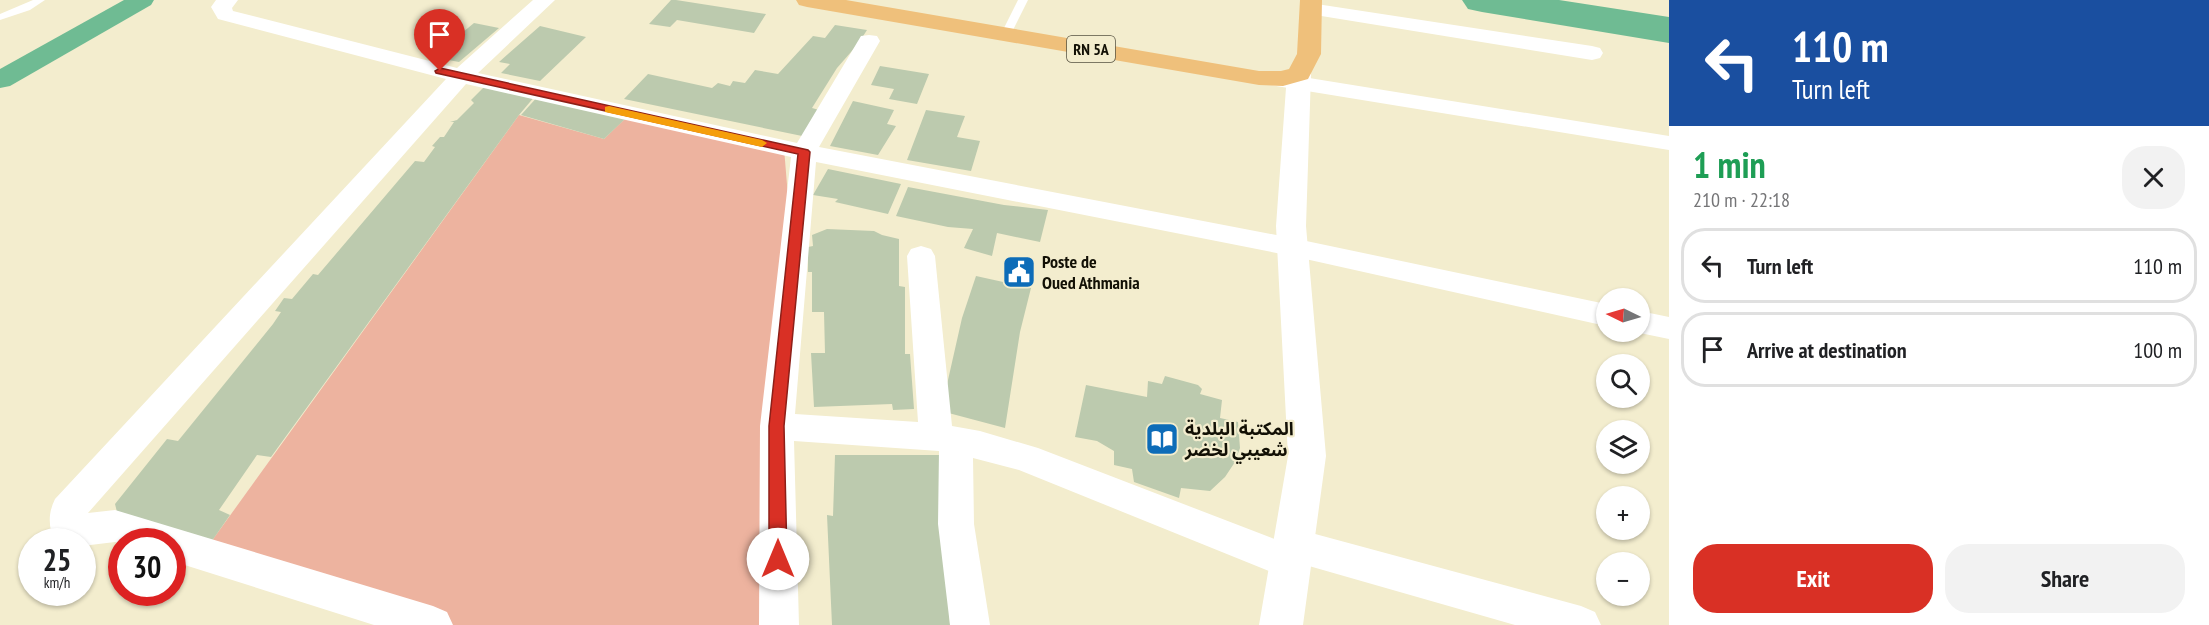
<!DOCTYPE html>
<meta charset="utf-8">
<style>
:root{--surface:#fff;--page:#f2f2f2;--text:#202124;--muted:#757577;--line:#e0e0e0;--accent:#d93025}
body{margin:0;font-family:"PT Sans Narrow","Noto Sans Arabic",sans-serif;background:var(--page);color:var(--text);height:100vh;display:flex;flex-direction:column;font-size:22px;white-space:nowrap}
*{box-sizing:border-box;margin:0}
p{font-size:20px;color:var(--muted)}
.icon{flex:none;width:33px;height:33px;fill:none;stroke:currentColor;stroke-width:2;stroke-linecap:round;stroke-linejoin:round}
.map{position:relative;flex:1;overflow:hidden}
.panel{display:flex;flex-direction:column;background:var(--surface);width:540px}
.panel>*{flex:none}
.top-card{background:#1a4fa0;color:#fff;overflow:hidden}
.needle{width:39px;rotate:275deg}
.fabs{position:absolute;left:1596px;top:288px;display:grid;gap:12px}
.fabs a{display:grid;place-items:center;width:54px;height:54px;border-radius:50%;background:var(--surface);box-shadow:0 2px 4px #0004;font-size:30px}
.speed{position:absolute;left:18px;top:528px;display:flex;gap:12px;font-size:30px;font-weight:700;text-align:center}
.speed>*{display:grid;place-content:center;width:78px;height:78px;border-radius:50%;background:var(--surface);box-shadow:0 2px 4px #0004;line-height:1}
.speed small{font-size:15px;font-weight:400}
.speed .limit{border:9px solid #d22;background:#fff;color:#111}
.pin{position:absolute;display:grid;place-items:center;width:51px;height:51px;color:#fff;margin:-62px -26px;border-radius:50% 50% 50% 0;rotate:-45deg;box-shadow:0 0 6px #0007}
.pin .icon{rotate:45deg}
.me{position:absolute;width:66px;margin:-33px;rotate:0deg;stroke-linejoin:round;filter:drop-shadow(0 0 4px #0008)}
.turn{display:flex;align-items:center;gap:21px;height:126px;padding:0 24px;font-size:27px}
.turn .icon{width:78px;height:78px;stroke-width:2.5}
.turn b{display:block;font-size:42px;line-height:51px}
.round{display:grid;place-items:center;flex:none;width:63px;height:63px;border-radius:24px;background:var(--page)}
.head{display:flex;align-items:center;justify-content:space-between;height:102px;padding:0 24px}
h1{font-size:36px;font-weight:700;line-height:45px;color:#1e9e55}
.cta{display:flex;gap:12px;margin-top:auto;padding:12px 24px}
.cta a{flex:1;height:69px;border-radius:24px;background:var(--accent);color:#fff;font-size:24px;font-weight:700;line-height:69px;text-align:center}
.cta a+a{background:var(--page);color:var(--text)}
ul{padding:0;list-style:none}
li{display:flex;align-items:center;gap:18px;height:75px;margin:0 12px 9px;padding:0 12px;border:3px solid var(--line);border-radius:24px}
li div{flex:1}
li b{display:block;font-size:22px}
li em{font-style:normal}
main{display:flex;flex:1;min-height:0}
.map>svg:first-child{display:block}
.green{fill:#edb39f}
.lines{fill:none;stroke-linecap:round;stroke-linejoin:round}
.canal{fill:#6fbb93;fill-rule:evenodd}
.river{fill:#6fbb93;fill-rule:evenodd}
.building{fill:#bccaae}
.lane{fill:#fff;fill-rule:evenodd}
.street{fill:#fff;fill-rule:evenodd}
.secondary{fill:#fff;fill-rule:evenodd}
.primary{fill:#efc07b;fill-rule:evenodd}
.route{fill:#d93025;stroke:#8d1f18;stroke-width:1.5}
.slow{fill:#f59e0b}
.labels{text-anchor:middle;stroke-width:4.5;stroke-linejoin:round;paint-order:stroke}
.shield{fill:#f3edce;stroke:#565241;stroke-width:1.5}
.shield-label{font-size:16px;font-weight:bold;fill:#121005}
.poi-label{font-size:18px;font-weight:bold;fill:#121005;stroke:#f3edce;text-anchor:start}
</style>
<main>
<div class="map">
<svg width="1669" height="625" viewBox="0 0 1669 625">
<rect width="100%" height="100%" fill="#f3edce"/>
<!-- green -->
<polygon class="green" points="630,114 784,148 788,197 766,625 431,625 203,553 519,115 604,139"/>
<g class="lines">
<!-- canal -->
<polygon class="canal" points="124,0 154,0 151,5 10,86 0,88 0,69"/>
<!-- river -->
<polygon class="river" points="1462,0 1559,0 1669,17 1669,43 1482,12 1468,9"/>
</g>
<!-- building -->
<g class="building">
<polygon points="671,0 676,0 766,14 754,33 677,20 670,27 649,24"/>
<polygon points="474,23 499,28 459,62 433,57"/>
<polygon points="835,25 867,30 858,44 837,68 812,108 819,110 807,137 624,99 648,74 712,88 718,83 730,86 733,81 745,83 755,70 778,74 813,36 825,38"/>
<polygon points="540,26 586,37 540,81 501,73 510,64 499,62"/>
<polygon points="880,66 929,74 917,104 889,99 894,89 871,85"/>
<polygon points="484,87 535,96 519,115 271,457 257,455 219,510 230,515 207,548 121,528 115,504 167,439 178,441 273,324 281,312 275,311 284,298 292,299 313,274 318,275 415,161 424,162 435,147 432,146 440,137 444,137 454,122 450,122 457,120 474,103 471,100"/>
<polygon points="539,95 625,119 604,139 521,115"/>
<polygon points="853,101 894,110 887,124 896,126 878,155 830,146"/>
<polygon points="926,110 965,116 957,137 980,141 971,171 907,160"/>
<polygon points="828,169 901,184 888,214 835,202 838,199 813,195"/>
<polygon points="908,187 1004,205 1048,210 1040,242 997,233 992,256 964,248 973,229 948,227 896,216"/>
<polygon points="827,229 874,231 882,235 899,239 899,286 905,287 905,354 910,354 914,409 893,410 892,404 814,407 811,353 825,353 824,312 812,312 812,272 808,272 808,247 813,246 812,235"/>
<polygon points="976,276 1031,288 1020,332 1005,428 941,411 962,318"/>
<polygon points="1165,376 1198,385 1202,389 1200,394 1222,400 1220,418 1238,422 1240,448 1235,462 1225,477 1210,491 1181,488 1179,498 1134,482 1132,469 1114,465 1114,451 1097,441 1075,437 1086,385 1147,397 1148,381 1162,384"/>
<polygon points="835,455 942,455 950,625 832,625 827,515 833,516"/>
</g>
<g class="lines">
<!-- lane -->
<g class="lane">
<polygon points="33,0 45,0 30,10 0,20 0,14"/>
<polygon points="1018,0 1028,0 1010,36 1002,36 1001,34"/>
</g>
<!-- street -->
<g class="street">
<path d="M216,0H238L232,8L233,11L457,68L533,0H555L478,73L797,143L858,41L861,36L869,35L877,36L880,41L819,147L1292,238L1606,304V326L1292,256L816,162L795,414L918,422L907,256L911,249L921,246L931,249L935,256L952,426L980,431L1038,448L1277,540L1280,533L1293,528L1581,606L1595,612L1601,625H1515L1309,566L1304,575L1291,580L1019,470L973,458L974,524L990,625H950L938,524L939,451L794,441L799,625H759L760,426L791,157L466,84L88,513L115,510L433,606L447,612L453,625H374L172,561V542H122V544L115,542L82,546V542H55C48,527 48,513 55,499L446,79L218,19L211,7Z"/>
<polygon points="1310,3 1592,46 1600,48 1603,53 1600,58 1592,60 1303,13 1300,9 1303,5"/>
<polygon points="1272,72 1669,136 1669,150 1264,84 1261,79 1264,74"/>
<polygon points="1640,311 1669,317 1669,339 1635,332 1640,332"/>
</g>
<!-- secondary -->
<polygon class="secondary" points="1299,67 1308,69 1311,74 1306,226 1326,456 1303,625 1259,625 1288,456 1276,226 1287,74 1290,69"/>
<!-- primary -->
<polygon class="primary" points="796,0 846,0 1259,71 1281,71 1289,69 1297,54 1300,0 1322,0 1321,54 1308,79 1283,86 1259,85 807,7 799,5"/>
</g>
<!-- route -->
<polygon class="route" points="440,68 808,150 810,152 784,426 787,559 784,564 778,566 772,564 769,559 769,426 798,154 436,73 435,71"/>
<!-- slow -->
<polygon class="slow" points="609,106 762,140 767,143 762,147 605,112 605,107"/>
<!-- icons -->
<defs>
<symbol id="civic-square" viewBox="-11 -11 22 22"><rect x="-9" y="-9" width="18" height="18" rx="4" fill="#0d6cb8" stroke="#f3edce"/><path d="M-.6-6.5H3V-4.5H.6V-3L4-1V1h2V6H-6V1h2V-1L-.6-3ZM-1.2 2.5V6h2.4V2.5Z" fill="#fff"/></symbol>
<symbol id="library-square" viewBox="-11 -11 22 22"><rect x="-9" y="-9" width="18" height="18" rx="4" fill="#0d6cb8" stroke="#f3edce"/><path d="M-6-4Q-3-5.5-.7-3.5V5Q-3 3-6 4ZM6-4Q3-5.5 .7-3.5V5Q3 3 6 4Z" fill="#fff"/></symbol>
</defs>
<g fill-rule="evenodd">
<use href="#civic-square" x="1000" y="253" width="38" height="38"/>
<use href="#library-square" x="1143" y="420" width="38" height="38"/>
</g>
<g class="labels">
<!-- shield labels -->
<rect class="shield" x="1067" y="36" width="48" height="26" rx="4.5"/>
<g class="shield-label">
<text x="1091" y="55">RN 5A</text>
</g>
<!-- poi labels -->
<g class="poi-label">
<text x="1042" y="268">Poste de<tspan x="1042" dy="21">Oued Athmania</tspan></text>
<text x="1185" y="435">المكتبة البلدية<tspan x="1185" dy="21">شعيبي لخضر</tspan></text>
</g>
</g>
</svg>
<div class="fabs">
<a><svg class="needle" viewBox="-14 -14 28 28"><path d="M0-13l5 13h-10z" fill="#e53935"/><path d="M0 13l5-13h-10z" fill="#757577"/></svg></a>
<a><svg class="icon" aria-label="search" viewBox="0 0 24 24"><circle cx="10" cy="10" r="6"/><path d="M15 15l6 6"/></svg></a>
<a><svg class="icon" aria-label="layers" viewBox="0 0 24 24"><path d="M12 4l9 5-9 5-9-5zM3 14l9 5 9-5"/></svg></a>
<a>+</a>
<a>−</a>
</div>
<div class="speed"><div>25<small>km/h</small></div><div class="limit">30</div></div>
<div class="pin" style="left:440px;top:71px;background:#d93025"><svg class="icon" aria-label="arrive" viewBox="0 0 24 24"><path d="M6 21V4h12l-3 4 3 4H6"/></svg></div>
<svg class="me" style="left:778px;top:559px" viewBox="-20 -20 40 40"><circle r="19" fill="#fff"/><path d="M0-13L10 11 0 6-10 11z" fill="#d93025"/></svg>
</div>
<section class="panel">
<div class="top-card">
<div class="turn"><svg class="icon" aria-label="left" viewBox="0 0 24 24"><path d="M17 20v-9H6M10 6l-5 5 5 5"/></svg><div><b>110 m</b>Turn left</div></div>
</div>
<div class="head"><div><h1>1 min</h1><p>210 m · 22:18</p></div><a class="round"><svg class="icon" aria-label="close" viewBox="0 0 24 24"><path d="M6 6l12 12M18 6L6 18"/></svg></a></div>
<ul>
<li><svg class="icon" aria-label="left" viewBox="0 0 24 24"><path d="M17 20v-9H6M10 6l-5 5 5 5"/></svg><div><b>Turn left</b></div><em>110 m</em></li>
<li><svg class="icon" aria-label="arrive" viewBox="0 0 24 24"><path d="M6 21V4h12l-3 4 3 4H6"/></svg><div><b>Arrive at destination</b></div><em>100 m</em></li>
</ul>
<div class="cta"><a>Exit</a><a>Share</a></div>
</section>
</main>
